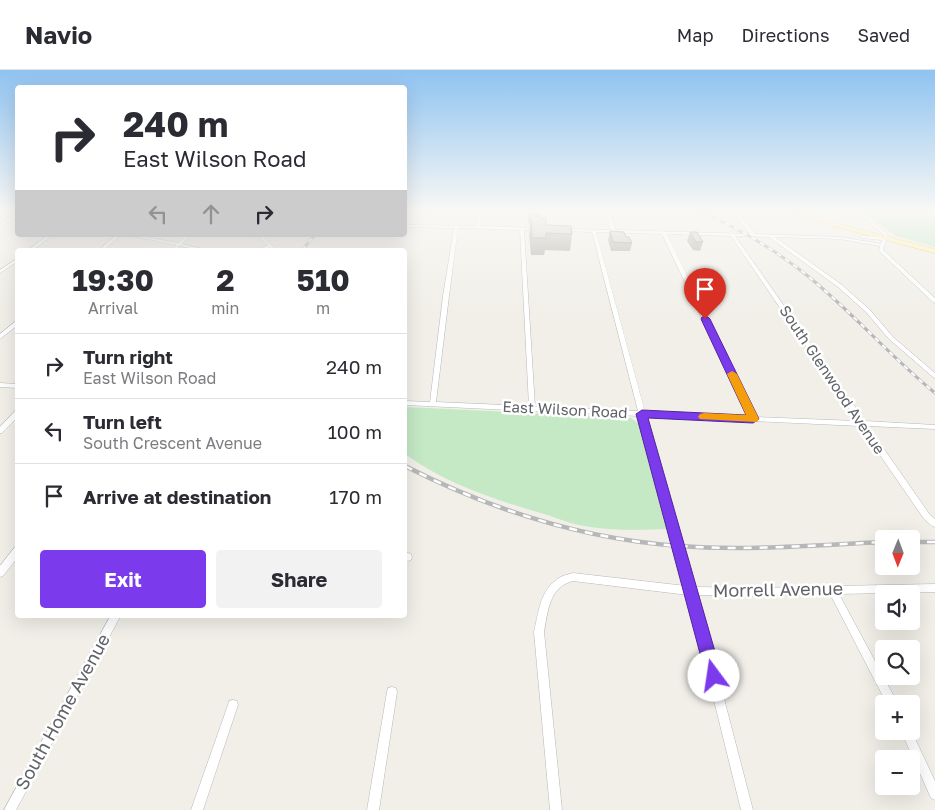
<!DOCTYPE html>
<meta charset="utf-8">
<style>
:root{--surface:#fff;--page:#f2f2f3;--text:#2b2b33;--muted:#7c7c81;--line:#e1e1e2;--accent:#7c3aed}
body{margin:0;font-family:"Golos Text",sans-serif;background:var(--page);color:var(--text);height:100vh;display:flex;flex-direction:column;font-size:19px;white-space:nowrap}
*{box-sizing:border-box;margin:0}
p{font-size:16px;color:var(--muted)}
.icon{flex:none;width:28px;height:28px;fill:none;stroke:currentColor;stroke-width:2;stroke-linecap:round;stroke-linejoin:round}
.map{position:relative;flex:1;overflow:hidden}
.side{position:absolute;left:15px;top:178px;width:392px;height:370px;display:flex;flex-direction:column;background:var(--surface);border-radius:5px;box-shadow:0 5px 20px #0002}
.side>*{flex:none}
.hud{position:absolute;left:15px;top:15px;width:392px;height:152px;border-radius:5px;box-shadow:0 5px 20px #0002;background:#fff;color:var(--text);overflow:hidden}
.needle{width:32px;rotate:181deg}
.fabs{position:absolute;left:875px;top:460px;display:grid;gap:10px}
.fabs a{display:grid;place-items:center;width:45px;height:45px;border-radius:5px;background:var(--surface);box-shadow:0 5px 20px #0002;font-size:25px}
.pin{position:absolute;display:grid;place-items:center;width:42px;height:42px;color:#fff;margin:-51px -21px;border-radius:50% 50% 50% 0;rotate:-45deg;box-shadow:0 0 5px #0007}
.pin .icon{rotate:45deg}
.me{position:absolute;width:55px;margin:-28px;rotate:346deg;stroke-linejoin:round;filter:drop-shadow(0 0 4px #0008)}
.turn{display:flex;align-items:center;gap:18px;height:105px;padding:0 25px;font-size:22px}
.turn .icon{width:65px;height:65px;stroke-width:2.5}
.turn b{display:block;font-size:35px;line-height:42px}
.lanes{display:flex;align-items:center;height:48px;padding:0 25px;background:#0003;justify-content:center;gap:25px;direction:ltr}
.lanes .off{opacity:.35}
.eta{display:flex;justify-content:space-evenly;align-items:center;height:85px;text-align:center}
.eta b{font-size:30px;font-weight:700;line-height:35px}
.cta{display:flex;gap:10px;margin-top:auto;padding:10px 25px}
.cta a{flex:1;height:58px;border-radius:5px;background:var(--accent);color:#fff;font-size:20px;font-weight:700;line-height:58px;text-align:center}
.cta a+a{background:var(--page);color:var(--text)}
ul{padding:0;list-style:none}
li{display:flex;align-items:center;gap:15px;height:65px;padding:0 25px;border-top:1px solid var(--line)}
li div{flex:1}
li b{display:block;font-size:19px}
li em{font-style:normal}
header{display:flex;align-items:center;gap:30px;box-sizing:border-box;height:70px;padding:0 25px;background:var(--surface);border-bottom:1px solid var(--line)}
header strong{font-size:24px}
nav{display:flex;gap:28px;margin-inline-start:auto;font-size:18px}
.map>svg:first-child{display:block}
.green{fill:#c5e8c5}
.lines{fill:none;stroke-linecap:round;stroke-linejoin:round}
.minor-casing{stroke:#b5b8bc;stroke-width:1}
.tertiary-casing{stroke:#b5b8bc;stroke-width:1}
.primary-casing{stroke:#f2c960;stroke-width:1}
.minor{fill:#fff;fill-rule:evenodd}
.tertiary{fill:#fff;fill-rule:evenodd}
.primary{fill:#fff2af;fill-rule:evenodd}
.rail-far1-casing{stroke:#b6b7b8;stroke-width:3}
.rail-casing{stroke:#b6b7b8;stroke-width:4.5}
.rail-far1{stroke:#fff;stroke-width:2;stroke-dasharray:5;stroke-linecap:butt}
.rail{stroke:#fff;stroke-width:2.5;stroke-dasharray:8;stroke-linecap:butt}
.wall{fill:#afaea9}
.building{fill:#cccac5;stroke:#8f8d8a}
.route{fill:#7c3aed;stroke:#51269a}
.slow{fill:#f59e0b}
.labels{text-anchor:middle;stroke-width:5;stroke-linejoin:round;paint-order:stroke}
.street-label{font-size:15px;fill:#5f6368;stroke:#fff}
.near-street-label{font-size:18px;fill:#5f6368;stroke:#fff}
</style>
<header>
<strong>Navio</strong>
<nav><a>Map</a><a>Directions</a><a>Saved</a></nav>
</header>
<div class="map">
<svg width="935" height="740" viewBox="0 0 935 740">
<rect width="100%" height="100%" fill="#f1efe8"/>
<!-- green -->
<g class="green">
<polygon points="860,140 935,140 935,177 896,166"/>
<path d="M405,337L631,348L642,356L668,459C641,460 611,461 584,456C571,454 557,448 544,444C496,430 446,414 405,384Z"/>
</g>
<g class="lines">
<defs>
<g id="minor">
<path d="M478,140H482L481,156L537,158L539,159L537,160H524L535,337L638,341L592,162L563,161L561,160L563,159L611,160L605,140H609L616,160L750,164L731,140H735L755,164L840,167L881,174L882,170L862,168L860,167L862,166L883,167L884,165L856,140H860L888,165L887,168L888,169L886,170L883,180L935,228V233L933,232L879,181L880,176L840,169L775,167L842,215L870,240L893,267L935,303V308L933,307L889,269L866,242L838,217L769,167L735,166L865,351L935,355V359L868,356L930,445L935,449V457L932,456L924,449L860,356L646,346L695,517L758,518L829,516L832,515L835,516L935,514V522L839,524L898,634H887L830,524L758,526L697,525L753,740H741L688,525L573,511C549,517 548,541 544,562L562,740H550L534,562C538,545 540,522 555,511C560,506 566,505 573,503L686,516L639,346L405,335V331L430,332L443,226L454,158L405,157V155L477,156ZM458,158L520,160L529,336L436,332L449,226ZM596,162L662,164L748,346L645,342ZM667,164L731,166L857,351L755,347Z"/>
<polygon points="16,144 18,144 18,146 0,157 0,154"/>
<polygon points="48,165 53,165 33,180 28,180"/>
<polygon points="116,165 121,165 104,180 99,180"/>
<polygon points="128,165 136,165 178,173 186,165 190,165 182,174 208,180 199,180 180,176 176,180 172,180 176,175"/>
<polygon points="257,165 261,165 277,180 272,180 270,178 262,180 256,180 268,175"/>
<polygon points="18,188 18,191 0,203 0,200"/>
<polygon points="16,251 18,251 18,255 0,269 0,264"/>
<polygon points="0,313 18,314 18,318 0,317"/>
<polygon points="16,340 18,340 18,347 2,363 0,363 0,357"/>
<polygon points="15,477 18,477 18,487 3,506 0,507 0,496"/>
<polygon points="405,482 411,484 412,487 411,490 408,491 405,490"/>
<polygon points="111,545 121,545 16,740 4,740"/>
<polygon points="392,617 396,618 397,622 379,740 367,740 387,622 388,618"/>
<polygon points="233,630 237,631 238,635 203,740 191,740 228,635 229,631"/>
<polygon points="911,660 935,711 935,730 931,728 901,661"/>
</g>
<polygon id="tertiary" points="785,140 791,140 795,142 792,144"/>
<g id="primary">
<polygon points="774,140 784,140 935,179 935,183"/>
<polygon points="0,142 18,143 18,147 0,146"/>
</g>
</defs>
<!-- minor casing -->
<use href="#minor" class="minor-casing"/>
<!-- tertiary casing -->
<use href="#tertiary" class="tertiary-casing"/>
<!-- primary casing -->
<use href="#primary" class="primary-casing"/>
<!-- minor -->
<use href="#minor" class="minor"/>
<!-- tertiary -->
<use href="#tertiary" class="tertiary"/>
<!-- primary -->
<use href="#primary" class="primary"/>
<defs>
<g id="rail-far1">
<path d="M698,140C737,158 775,179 809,207C853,243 891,287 935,323"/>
<polyline points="302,180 315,165"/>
</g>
<g id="rail">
<path d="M405,396C491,440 583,469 679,476C747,481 816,475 884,472"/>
<polyline points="911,472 935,472"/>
</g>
</defs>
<!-- rail-far1 casing -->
<use href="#rail-far1" class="rail-far1-casing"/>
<!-- rail casing -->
<use href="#rail" class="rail-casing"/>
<!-- rail-far1 -->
<use href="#rail-far1" class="rail-far1"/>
<!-- rail -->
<use href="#rail" class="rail"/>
</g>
<!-- wall -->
<g class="wall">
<polygon points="528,140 539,140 540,148 546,155 572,164 570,181 545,180 544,185 531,185 529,165 530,153 528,153"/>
<polygon points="610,161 626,167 632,173 630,181 611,181 608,170"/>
<polygon points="690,162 703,172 700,181 693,180 687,171"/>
</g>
<!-- building -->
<g class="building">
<polygon points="529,140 539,140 540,145 537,145 537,146 533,146 532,147 532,145 529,145"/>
<polygon points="533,146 540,147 540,148 546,148 546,155 571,156 572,164 546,163 546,168 532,168 531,148"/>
<polygon points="610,161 624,162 626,167 629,167 632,173 613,172"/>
<polygon points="690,162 697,162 703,172 696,172"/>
</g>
<!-- sky -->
<linearGradient id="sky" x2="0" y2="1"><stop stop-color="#8fc3f1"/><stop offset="0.58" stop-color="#f9f8f5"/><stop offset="1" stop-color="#f9f8f5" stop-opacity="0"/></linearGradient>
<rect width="935" height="243" fill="url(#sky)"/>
<!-- route -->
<polygon class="route" points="702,247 708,247 710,249 759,349 753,353 648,348 722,606 720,612 714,614 708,612 706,606 636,344 642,340 746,345 701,249"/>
<!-- slow -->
<polygon class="slow" points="732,301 737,304 759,349 757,352 700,349 698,347 700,344 704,343 746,345 727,304"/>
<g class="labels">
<!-- street labels -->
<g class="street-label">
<text transform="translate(832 310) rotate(56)" y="5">South Glenwood Avenue</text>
<text transform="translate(565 340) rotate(3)" y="5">East Wilson Road</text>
</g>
<!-- near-street labels -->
<g class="near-street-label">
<text transform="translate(778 520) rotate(-1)" y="6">Morrell Avenue</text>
<text transform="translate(63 642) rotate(-61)" y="6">South Home Avenue</text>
</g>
</g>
</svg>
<div class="fabs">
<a><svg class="needle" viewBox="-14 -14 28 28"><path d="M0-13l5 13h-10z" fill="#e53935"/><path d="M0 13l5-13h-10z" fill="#7c7c81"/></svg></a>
<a><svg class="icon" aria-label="sound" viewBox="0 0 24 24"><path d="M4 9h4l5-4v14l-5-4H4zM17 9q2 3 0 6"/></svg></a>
<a><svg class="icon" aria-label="search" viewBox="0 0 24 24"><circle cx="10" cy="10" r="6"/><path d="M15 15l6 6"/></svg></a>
<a>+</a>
<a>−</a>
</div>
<div class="pin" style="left:705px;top:249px;background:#d93025"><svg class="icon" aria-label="arrive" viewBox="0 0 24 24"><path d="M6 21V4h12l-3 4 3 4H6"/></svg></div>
<svg class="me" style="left:714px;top:606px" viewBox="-20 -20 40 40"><circle r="19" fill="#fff"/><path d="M0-13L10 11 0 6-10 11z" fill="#7c3aed"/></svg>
<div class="hud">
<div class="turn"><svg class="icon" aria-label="right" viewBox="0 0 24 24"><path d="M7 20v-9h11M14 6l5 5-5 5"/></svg><div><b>240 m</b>East Wilson Road</div></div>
<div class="lanes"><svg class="icon off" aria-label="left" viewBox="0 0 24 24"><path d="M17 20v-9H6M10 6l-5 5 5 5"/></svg><svg class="icon off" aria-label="ahead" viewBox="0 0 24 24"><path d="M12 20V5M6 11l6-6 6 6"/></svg><svg class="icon" aria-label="right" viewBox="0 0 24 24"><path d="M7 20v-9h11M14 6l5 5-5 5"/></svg></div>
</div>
<section class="side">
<div class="eta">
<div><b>19:30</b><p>Arrival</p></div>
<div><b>2</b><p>min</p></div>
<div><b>510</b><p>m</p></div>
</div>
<ul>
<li><svg class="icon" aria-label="right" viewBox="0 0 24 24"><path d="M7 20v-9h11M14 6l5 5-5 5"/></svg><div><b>Turn right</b><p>East Wilson Road</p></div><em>240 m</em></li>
<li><svg class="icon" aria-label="left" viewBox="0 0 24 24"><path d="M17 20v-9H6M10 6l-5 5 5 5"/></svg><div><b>Turn left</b><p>South Crescent Avenue</p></div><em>100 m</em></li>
<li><svg class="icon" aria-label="arrive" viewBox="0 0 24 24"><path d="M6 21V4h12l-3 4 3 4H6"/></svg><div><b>Arrive at destination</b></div><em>170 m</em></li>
</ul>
<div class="cta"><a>Exit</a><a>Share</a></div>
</section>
</div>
